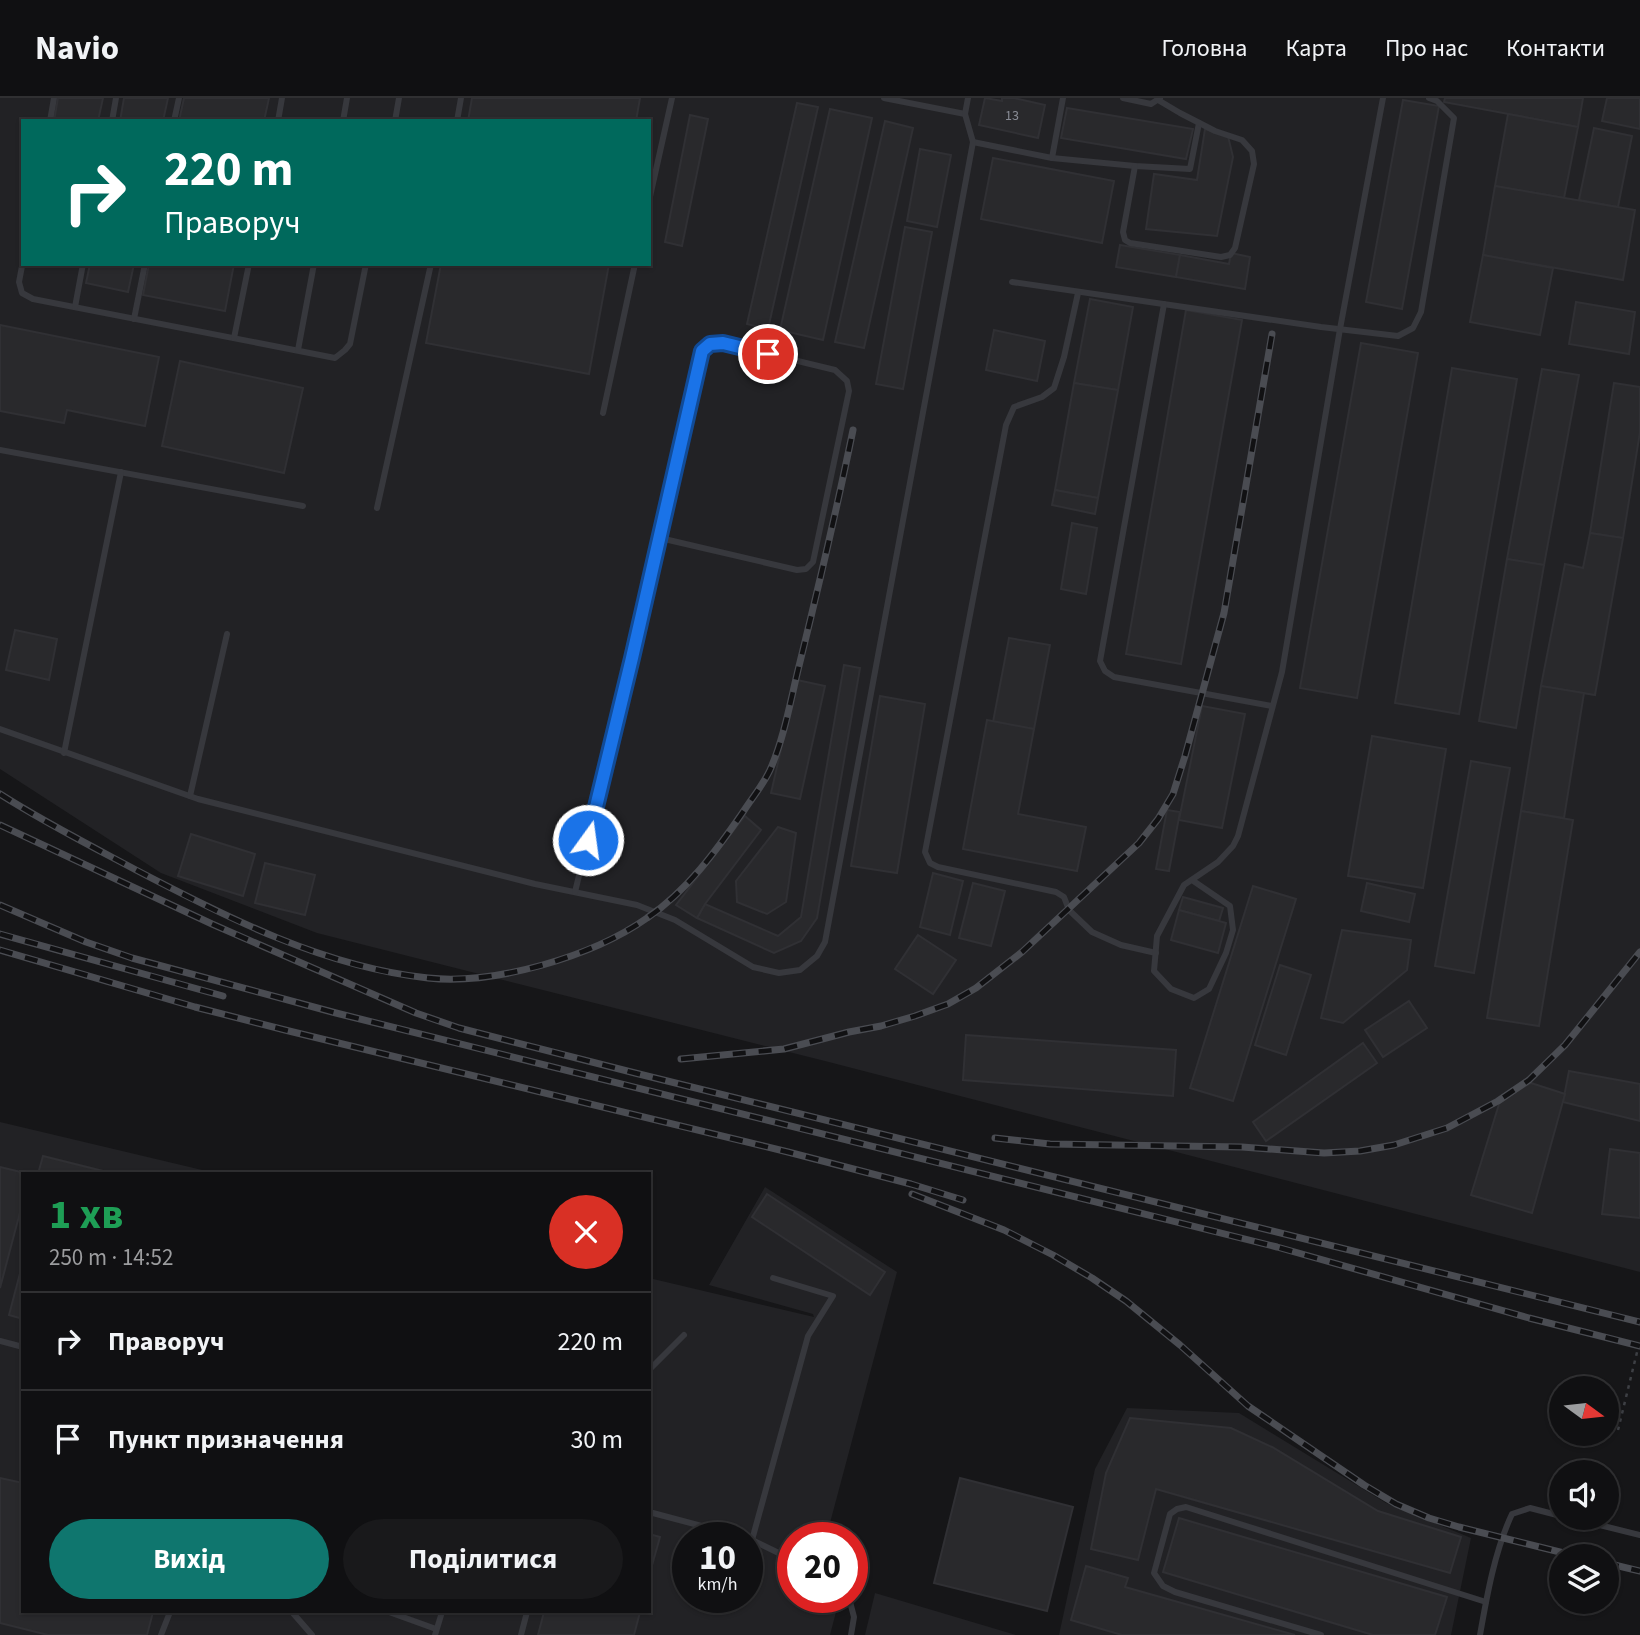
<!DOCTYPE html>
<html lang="uk">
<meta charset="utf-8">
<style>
:root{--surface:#101012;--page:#19191b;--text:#f1f3f6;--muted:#9c9d9f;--line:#303032;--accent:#0f766e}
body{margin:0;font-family:"Source Sans 3",sans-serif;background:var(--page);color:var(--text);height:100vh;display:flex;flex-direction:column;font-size:26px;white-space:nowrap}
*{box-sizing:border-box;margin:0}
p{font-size:23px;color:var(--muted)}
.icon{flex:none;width:38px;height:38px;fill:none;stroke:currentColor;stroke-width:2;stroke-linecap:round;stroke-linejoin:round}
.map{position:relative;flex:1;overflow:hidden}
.details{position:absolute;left:21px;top:1074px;width:630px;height:441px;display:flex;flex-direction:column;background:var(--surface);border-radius:0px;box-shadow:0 2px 5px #0004,0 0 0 2px var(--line)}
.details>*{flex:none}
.top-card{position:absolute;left:21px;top:21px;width:630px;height:147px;border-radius:0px;box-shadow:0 2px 5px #0004,0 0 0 2px var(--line);background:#00695c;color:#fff;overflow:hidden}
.needle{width:46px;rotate:105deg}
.buttons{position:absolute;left:1549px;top:1278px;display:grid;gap:14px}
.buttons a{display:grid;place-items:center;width:70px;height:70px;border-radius:50%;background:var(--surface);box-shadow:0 2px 5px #0004,0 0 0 2px var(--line);font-size:35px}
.speed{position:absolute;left:672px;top:1424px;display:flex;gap:14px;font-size:35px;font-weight:700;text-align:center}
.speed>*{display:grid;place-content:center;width:91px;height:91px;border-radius:50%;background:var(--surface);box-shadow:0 2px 5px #0004,0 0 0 2px var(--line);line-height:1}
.speed small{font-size:18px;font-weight:400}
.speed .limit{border:10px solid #d22;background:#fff;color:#111}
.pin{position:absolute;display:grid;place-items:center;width:60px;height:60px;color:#fff;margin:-30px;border:4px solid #fff;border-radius:50%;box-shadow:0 2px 7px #0007}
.me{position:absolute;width:77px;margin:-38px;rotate:14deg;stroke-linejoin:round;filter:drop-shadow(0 0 5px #0008)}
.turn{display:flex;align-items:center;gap:24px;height:147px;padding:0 28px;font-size:32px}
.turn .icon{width:91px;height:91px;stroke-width:2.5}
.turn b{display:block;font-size:49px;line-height:60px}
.round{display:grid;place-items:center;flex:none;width:74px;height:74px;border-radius:37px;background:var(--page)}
.headline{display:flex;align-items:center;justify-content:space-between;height:119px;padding:0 28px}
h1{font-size:42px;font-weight:700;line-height:52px;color:#1e9e55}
.primary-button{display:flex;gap:14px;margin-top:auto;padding:14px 28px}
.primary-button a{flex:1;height:80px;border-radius:42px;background:var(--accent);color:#fff;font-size:28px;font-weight:700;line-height:80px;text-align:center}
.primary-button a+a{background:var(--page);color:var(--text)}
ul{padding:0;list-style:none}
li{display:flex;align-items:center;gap:21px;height:98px;padding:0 28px;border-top:2px solid var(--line)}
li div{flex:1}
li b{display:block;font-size:26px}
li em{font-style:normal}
header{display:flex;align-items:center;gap:42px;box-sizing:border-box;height:98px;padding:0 35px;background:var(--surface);border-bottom:2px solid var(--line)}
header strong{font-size:33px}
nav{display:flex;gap:38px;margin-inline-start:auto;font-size:24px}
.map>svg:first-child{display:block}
.built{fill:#222225;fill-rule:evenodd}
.building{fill:#29292c;stroke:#303034;stroke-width:2}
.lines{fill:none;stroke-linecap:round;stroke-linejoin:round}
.path{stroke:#3d3f44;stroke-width:2.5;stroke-dasharray:3.5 5;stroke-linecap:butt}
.lane{stroke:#37383d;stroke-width:6}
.rail-casing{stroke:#4a4c52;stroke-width:7}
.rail{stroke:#111113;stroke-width:4.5;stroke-dasharray:13;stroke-linecap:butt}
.route-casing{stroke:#114b97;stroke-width:18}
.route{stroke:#1a73e8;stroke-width:12}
.labels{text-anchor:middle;stroke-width:7;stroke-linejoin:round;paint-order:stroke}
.number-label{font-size:14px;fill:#888b94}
</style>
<header>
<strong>Navio</strong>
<nav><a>Головна</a><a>Карта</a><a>Про нас</a><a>Контакти</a></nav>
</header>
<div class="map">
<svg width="1640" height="1537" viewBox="0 0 1640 1537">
<rect width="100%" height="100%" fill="#161618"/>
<!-- built -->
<g class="built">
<path d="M0,0H1640V1174L825,963L317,835L161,775L0,671ZM23,23H649V166H23Z"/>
<path d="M0,1024L219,1076H23V1514H649V1180L814,1219L813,1216L709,1187L765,1089L897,1174L826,1440H793V1500H832L836,1514L830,1537H0ZM688,1440H747V1500H688Z"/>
<polygon points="1127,1310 1239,1315 1386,1405 1471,1440 1451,1537 1059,1537 1095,1371"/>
<polygon points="875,1495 1016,1537 865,1537"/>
</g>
<!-- building -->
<g class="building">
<polygon points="58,0 103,0 98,23 54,23"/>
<polygon points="124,0 168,0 163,23 120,23"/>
<polygon points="184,0 269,0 264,23 179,23"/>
<polygon points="472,0 640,0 636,23 468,23"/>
<polygon points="985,0 1002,3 1002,0 1014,0 1045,7 1038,40 979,27"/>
<polygon points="1445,0 1583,0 1578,29 1444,4"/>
<polygon points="1607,0 1640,0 1640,31 1602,23"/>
<polygon points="1403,2 1439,8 1402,211 1366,204"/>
<polygon points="797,5 818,9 768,231 747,226"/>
<polygon points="1067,10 1193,31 1186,61 1061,40"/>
<polygon points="830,11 872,20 823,242 780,232"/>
<polygon points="1508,16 1578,29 1564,100 1495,88"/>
<polygon points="690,17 708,21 682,148 665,144"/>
<polygon points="885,23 913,30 864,250 835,244"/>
<polygon points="1594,30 1632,38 1618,109 1579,102"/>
<polygon points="1205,31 1228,38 1233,59 1217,138 1146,131 1154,76 1197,82"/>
<polygon points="920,51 951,57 937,129 907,123"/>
<polygon points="993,60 1114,83 1102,145 981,121"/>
<polygon points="1495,88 1635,112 1623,182 1483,157"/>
<polygon points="905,129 932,134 903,291 876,286"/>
<polygon points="1120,147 1180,157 1176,179 1116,169"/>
<polygon points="1231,155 1250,159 1245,191 1176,179 1180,157 1229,166"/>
<polygon points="1483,157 1553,170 1540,237 1470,224"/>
<polygon points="90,166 134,166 128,194 86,185"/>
<polygon points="149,166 234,166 225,213 143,197"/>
<polygon points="441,166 609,166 589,276 426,245"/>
<polygon points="1090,201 1133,209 1118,292 1074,285"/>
<polygon points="1576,204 1635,214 1629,256 1569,246"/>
<polygon points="1186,212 1242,222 1181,566 1126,556"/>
<polygon points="0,227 159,259 145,328 67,312 64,325 0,313"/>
<polygon points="994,232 1045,243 1037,283 986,272"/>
<polygon points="1361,245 1418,255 1357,600 1300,590"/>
<polygon points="180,263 303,290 284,375 162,348"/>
<polygon points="1452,270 1517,281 1459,616 1395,605"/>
<polygon points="1542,271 1579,277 1544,467 1507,461"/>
<polygon points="1074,285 1118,292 1098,400 1055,392"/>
<polygon points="1614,285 1640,289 1640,334 1623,440 1590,435"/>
<polygon points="1055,392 1098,400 1095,416 1052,407"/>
<polygon points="1072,425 1097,430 1086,496 1061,491"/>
<polygon points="1590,435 1623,440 1595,597 1541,588 1565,466 1583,470"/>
<polygon points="1507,461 1544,467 1516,630 1479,623"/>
<polygon points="15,532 57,541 49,582 6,572"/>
<polygon points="1009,540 1050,547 1034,631 993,624"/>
<polygon points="844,567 860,570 817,820 801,843 774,855 697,820 705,806 778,838 801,819"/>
<polygon points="797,582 825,588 800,701 771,695"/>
<polygon points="1541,588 1584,595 1564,720 1521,713"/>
<polygon points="880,598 925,606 897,775 851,768"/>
<polygon points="1202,608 1245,616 1222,730 1179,722"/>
<polygon points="987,622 1034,631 1018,716 1086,729 1077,773 963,751"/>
<polygon points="1372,638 1446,651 1423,790 1348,778"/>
<polygon points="1471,663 1510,670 1474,875 1435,868"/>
<polygon points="1167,712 1180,714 1169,773 1156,771"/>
<polygon points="1521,713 1573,722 1539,928 1487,920"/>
<polygon points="745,718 761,732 705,806 697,820 676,807"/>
<polygon points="778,729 796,735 786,804 767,816 737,804 736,783"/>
<polygon points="191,736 255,756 243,798 178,778"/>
<polygon points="265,765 315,777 305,817 255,805"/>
<polygon points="933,775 963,783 950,837 920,829"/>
<polygon points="973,785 1005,793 991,848 959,840"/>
<polygon points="1367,785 1415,796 1409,824 1361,813"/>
<polygon points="1253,788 1296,801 1233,1003 1190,990"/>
<polygon points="1183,799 1223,810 1219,823 1179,812"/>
<polygon points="1179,812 1226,825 1218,855 1171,842"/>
<polygon points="1342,832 1411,842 1407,872 1343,925 1321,920"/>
<polygon points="918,837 956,862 933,896 895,871"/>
<polygon points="1280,867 1311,877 1286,957 1255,947"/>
<polygon points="1409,903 1427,930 1383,959 1365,932"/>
<polygon points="966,937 1176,952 1173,998 963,982"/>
<polygon points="1363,945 1377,965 1266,1043 1253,1024"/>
<polygon points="1569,973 1640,986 1640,1023 1563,1004"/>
<polygon points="1531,985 1565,996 1532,1115 1471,1097 1500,1003"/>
<polygon points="1610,1051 1640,1055 1640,1120 1602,1116"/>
<polygon points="43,1058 115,1076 38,1076"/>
<polygon points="0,1069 29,1076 23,1076 23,1103 0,1190"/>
<polygon points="767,1096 885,1174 870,1197 752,1119"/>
<polygon points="23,1164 23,1221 9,1217"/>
<polygon points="1130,1320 1231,1330 1272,1349 1378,1413 1461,1439 1450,1475 1156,1391 1138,1462 1091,1451 1106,1375"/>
<polygon points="0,1380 23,1385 23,1514 153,1514 147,1537 48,1537 0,1525"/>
<polygon points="960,1380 1073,1409 1047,1513 934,1485"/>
<polygon points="1179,1420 1447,1499 1435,1537 1373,1537 1163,1474"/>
<polygon points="649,1436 660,1439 649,1478"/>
<polygon points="1086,1468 1128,1480 1125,1489 1295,1537 1122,1537 1071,1522"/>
<polygon points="544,1514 640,1514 634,1537 538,1537"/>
</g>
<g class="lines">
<!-- path -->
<polyline class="path" points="1618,1332 1640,1242"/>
<!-- lane -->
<g class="lane">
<polyline points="884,0 965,16"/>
<polyline points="1123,0 1151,6 1160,0"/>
<polyline points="50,23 54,0"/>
<polyline points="112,23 116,0"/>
<polyline points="174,23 179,0"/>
<polyline points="278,23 282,0"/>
<polyline points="343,23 347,0"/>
<polyline points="395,23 399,0"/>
<polyline points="457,23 461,0"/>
<polyline points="973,44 1052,60 1135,68 1190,71 1199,25"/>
<polyline points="1052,60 1063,0"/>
<polyline points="1135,68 1123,134 1125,142 1130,145 1221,159 1230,157 1235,150 1254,66 1252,53 1242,42 1215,33 1180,15 1158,2"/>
<polyline points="649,103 672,0"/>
<polyline points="23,163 19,184 22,195 33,201 335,260 345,252 350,246 366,166"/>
<polyline points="1012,184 1321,229 1398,238 1413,230 1421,214 1454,20 1437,3 1429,0"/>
<polyline points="1078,195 1064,259 1054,290 1042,299 1014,309 1006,327 925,754 930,765 938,769 1056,794 1064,799 1069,812 1092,834 1121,847 1156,855"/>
<polyline points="1164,206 1100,563 1105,573 1114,579 1272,608"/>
<polyline points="75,209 83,166"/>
<polyline points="134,221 145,166"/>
<polyline points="234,240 249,166"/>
<polyline points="298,252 314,166"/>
<polyline points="603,315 635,166"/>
<polyline points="0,352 303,408"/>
<polyline points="377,410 431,166"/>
<polyline points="0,631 198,701 535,786 637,807 675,822 753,869 779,875 800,872 817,858 825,844 973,44 965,16 968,0"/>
<polyline points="64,655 121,374"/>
<polyline points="190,698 227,536"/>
<polyline points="1192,782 1230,808 1233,832 1226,855 1209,891 1194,900 1171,891 1154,873 1157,838 1184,787 1218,764 1233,748 1238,738 1282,574 1340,231 1383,0"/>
<polyline points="575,794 632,560 702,253 711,246 723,245 835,272 847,283 849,293 813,464 806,471 797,472 660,440"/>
<polyline points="0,1243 23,1249"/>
<polyline points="649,1272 684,1237"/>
<polyline points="649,1414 747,1440"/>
<polyline points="1567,1419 1640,1437"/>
<polyline points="750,1441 793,1462"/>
<polyline points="752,1442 808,1238 833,1198 773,1180"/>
<polyline points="849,1500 854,1519 851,1537"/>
<polyline points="292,1514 312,1537"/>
<polyline points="389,1514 436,1531"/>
<polyline points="161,1537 170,1514"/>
<polyline points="435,1537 442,1514"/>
<polyline points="521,1537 527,1514"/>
<polyline points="1321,1537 1175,1494 1163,1488 1154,1475 1170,1416 1177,1411 1186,1409 1486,1504"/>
<path d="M1480,1537C1487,1497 1495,1452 1512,1416L1530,1410L1561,1418"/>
</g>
<defs>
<g id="rail">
<path d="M0,696C44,724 91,748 136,772C228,820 324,869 428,880C494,887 592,859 647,820C687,793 716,753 743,714C752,700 763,687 770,672C785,638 791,599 800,564C819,487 837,410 853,332"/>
<polyline points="0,727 212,826 416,915 459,930 639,976 1640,1224"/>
<polyline points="0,807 86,844 132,860 336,915 1277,1149 1529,1220 1640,1248"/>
<polyline points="0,836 223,898"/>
<polyline points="0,852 195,909 289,933 788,1054 911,1086 963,1102"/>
<polyline points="681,961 784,951 849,934 881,928 915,918 948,906 976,890 1022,854 1139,745 1158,721 1173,696 1185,658 1224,515 1272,236"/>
<polyline points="995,1040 1050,1046 1242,1049 1324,1055 1360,1053 1394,1047 1447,1030 1498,1003 1529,982 1565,947 1640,854"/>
<polyline points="912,1096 1004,1132 1053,1157 1092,1180 1126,1203 1180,1247 1248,1308 1364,1387 1396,1406 1429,1420 1459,1429 1576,1458"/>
<polyline points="1606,1465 1640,1473"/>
</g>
</defs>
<!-- rail casing -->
<use href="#rail" class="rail-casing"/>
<!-- rail -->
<use href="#rail" class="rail"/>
</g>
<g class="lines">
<defs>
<polyline id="route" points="588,742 632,560 702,253 710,246 723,245 768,256"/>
</defs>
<!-- route casing -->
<use href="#route" class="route-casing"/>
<!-- route -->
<use href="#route" class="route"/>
</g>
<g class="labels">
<!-- number labels -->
<g class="number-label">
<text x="1012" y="22">13</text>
</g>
</g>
</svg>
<div class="buttons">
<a><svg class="needle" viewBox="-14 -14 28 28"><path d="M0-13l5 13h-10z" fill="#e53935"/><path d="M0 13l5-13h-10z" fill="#9c9d9f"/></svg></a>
<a><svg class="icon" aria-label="sound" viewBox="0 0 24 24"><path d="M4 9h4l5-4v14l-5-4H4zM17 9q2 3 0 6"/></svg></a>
<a><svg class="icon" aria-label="layers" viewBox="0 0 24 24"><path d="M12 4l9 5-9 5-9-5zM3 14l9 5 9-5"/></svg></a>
</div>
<div class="speed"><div>10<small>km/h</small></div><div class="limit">20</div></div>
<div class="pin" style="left:768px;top:256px;background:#d93025"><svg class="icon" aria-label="arrive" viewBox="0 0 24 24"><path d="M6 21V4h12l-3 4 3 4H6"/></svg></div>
<svg class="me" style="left:588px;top:742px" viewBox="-20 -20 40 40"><circle r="17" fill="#1a73e8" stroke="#fff" stroke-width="3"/><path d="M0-11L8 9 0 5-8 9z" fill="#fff"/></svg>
<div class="top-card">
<div class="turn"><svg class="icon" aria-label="right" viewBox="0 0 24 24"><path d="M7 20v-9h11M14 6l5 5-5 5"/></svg><div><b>220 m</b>Праворуч</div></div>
</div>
<section class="details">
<div class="headline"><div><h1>1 хв</h1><p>250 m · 14:52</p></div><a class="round" style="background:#d93025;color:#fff"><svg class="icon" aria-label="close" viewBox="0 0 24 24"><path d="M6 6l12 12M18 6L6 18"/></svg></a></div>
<ul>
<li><svg class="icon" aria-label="right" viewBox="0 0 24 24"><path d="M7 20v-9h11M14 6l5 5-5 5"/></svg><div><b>Праворуч</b></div><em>220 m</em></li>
<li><svg class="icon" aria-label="arrive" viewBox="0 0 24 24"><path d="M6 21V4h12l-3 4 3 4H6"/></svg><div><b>Пункт призначення</b></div><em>30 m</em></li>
</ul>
<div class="primary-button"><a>Вихід</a><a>Поділитися</a></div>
</section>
</div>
